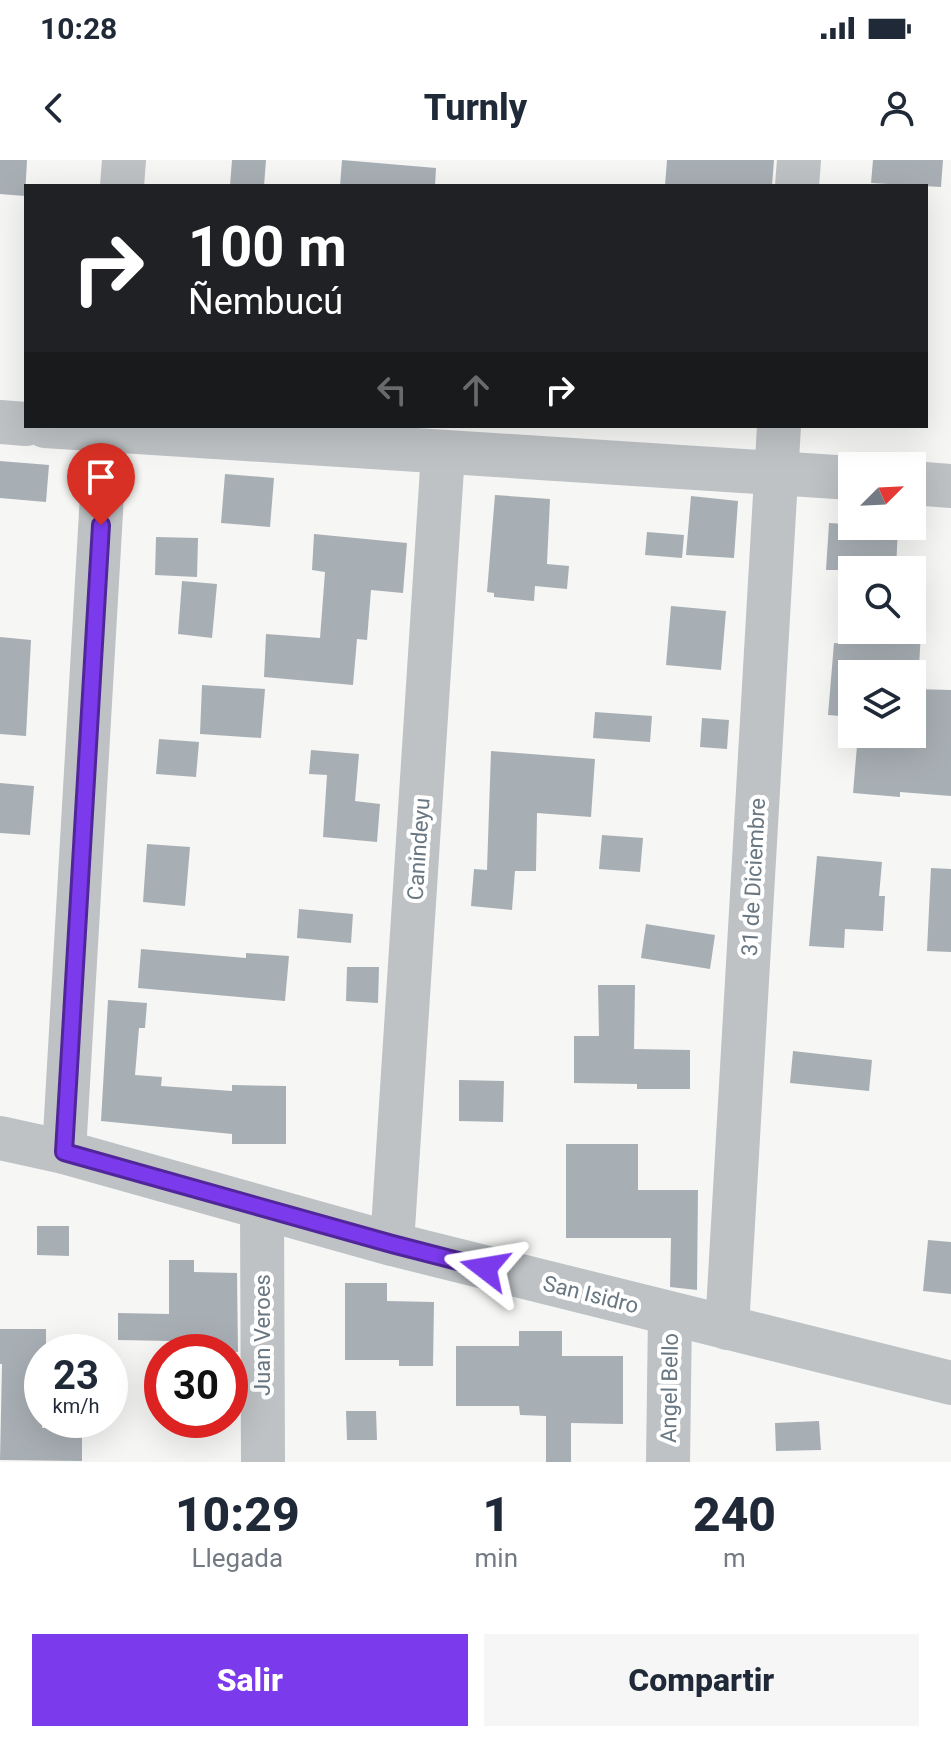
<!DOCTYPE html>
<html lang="es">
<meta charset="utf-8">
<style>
:root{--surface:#fff;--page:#f6f6f7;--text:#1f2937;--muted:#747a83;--accent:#7c3aed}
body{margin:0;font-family:Roboto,sans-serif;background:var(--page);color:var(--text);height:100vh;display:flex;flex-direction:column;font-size:30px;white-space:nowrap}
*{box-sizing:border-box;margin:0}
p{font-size:26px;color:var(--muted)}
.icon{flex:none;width:44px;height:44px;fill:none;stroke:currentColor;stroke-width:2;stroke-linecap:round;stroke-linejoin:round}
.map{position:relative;height:1302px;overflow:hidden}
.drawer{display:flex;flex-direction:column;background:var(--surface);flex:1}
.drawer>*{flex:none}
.guide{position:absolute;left:24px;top:24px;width:904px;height:244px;border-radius:0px;box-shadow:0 8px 32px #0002;background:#202124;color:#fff;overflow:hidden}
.needle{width:52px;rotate:66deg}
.tools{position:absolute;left:838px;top:292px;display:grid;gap:16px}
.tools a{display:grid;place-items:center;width:88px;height:88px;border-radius:0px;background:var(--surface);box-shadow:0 8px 32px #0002;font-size:40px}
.speed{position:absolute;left:24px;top:1174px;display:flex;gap:16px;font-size:40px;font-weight:700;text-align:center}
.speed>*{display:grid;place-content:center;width:104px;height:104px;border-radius:50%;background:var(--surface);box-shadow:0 8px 32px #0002;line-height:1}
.speed small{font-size:20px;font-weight:400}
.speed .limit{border:12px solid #d22;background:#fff;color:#111}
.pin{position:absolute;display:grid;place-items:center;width:68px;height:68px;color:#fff;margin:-82px -34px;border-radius:50% 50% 50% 0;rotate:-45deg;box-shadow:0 0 8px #0007}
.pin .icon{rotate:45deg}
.me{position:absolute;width:88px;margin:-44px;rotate:284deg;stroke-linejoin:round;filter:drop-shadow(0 0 6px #0008)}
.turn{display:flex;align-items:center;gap:28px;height:168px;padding:0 32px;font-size:36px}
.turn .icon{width:104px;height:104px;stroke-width:2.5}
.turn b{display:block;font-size:56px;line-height:68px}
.lanes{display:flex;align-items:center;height:76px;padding:0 32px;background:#0003;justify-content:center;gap:40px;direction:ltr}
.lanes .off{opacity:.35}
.eta{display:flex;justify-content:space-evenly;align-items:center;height:136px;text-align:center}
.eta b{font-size:48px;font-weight:800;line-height:56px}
.cta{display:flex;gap:16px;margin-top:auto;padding:16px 32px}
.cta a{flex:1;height:92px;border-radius:0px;background:var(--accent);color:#fff;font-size:32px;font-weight:800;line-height:92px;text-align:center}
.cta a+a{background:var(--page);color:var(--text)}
.status{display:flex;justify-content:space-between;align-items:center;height:56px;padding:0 40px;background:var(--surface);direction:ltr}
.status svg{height:22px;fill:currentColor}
header{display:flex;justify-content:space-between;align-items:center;height:104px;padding:0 32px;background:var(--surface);font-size:36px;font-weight:800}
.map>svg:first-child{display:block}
.building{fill:#a8afb4}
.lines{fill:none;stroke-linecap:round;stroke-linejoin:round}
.minor{stroke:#bec2c5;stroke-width:44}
.route-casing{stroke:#51269a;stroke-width:20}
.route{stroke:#7c3aed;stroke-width:14}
.labels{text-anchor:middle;stroke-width:8;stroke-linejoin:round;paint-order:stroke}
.street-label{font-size:22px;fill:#687782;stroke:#fff}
</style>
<div class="status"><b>10:28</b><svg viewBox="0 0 49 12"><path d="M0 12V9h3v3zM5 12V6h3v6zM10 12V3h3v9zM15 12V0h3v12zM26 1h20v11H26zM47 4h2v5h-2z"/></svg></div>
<header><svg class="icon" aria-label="back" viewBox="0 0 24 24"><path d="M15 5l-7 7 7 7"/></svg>Turnly<svg class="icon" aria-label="person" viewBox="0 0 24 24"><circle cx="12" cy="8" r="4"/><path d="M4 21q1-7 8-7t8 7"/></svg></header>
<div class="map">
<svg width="951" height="1302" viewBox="0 0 951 1302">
<rect width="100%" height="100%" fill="#f6f6f4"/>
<!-- building -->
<g class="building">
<polygon points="0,0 27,0 25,36 0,34"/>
<polygon points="232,0 266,0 264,26 230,26"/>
<polygon points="342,0 436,8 435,26 340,26"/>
<polygon points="667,0 774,0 772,26 665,26"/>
<polygon points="873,0 943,0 941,27 871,23"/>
<polygon points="0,301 49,305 46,342 0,338"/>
<polygon points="225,314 274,318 270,367 221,363"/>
<polygon points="495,335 550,339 547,404 569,406 567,429 535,426 534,441 494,437 494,433 487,432"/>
<polygon points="691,336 738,341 734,398 686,395"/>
<polygon points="829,363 898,367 896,410 826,410"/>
<polygon points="647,372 684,375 682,398 645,395"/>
<polygon points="314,374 407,383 403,433 371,430 367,480 357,479 353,525 264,517 266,474 320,478 325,412 312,410"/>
<polygon points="156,377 198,378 197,417 155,415"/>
<polygon points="182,421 217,424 212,478 178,474"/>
<polygon points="671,446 726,451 721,510 666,505"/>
<polygon points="851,470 921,470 919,508 852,505 852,557 828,555 834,483 850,484"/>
<polygon points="0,477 31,480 26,576 0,574"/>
<polygon points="202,525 265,529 261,578 200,574"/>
<polygon points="912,529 951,530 951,636 900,632 900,637 853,633 858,574 912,576"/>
<polygon points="595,552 652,556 650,582 593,578"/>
<polygon points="702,558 729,560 727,589 700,587"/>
<polygon points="159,579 199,582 196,617 156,614"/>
<polygon points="311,590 359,594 355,641 380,644 377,682 323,677 327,615 309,614"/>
<polygon points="491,591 595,599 591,657 537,653 536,711 515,711 512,750 471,746 474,709 487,710"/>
<polygon points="0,623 34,626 30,675 0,673"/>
<polygon points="602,675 643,678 640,712 599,709"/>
<polygon points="147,684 190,687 185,746 143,742"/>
<polygon points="817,696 882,702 879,736 885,736 883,771 845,769 844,788 809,786"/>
<polygon points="931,708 951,709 951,792 927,791"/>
<polygon points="299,749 353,754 351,783 297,778"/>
<polygon points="646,764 715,775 710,809 641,798"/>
<polygon points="141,789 246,798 246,793 289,796 285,841 138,828"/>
<polygon points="347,807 379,807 378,843 346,841"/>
<polygon points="598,825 635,825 634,889 690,890 690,929 637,929 637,924 574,923 574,876 599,876"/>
<polygon points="108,840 147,843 145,868 139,868 135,915 162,917 161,926 232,931 232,925 286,926 286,984 232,984 232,974 101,961"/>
<polygon points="793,891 872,900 869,931 790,923"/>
<polygon points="459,920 504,921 503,962 459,961"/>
<polygon points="566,984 638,984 638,1030 698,1030 697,1130 670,1127 671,1078 566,1078"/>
<polygon points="37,1066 69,1066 69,1096 37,1095"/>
<polygon points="928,1080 951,1082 951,1134 923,1131"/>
<polygon points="169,1100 194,1100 194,1112 237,1113 238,1192 171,1192 171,1181 118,1180 118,1153 169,1154"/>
<polygon points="345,1123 387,1123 387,1141 434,1142 433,1206 399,1206 399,1200 345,1200"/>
<polygon points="0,1169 46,1169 46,1192 42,1192 42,1268 82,1268 82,1301 0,1300 2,1204 0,1204"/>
<polygon points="519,1171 562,1171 562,1196 623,1196 623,1264 571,1263 571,1302 546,1302 546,1256 520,1255 519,1246 456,1246 456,1186 519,1186"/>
<polygon points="346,1251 376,1251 377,1280 347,1280"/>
<polygon points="819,1261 821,1290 776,1291 775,1263"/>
</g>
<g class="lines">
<!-- minor -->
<g class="minor">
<polyline points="122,26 124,0"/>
<polyline points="797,26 799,0"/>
<polyline points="0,262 26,264"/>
<polyline points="45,266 852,318"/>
<polyline points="912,323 951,326"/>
<polyline points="0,978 64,992 392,1084 951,1223"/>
<polyline points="64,992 106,266"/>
<polyline points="262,1048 263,1302"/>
<polyline points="392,1084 443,293"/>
<polyline points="727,1168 779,266"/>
<polyline points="668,1302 670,1154"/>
</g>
</g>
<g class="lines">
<defs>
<polyline id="route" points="101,365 64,992 392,1084 485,1108"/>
</defs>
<!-- route casing -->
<use href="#route" class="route-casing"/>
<!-- route -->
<use href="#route" class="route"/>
</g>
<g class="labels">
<!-- street labels -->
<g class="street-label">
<text transform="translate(418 689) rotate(-86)" y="8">Canindeyu</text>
<text transform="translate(753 717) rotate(-87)" y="8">31 de Diciembre</text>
<text transform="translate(591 1134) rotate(14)" y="8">San Isidro</text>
<text transform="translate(262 1175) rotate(-90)" y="8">Juan Veroes</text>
<text transform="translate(669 1228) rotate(-89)" y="8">Angel Bello</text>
</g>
</g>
</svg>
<div class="tools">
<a><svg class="needle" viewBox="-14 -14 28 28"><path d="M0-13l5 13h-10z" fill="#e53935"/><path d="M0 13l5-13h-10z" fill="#747a83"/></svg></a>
<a><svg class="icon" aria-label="search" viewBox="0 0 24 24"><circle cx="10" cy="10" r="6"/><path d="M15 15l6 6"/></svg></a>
<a><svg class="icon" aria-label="layers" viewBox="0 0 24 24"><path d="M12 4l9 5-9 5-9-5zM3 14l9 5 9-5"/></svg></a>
</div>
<div class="speed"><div>23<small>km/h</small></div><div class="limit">30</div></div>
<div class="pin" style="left:101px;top:365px;background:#d93025"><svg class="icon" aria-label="arrive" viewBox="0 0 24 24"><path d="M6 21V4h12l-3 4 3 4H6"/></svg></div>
<svg class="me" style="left:485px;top:1108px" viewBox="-20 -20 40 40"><path d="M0-17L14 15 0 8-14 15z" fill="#7c3aed" stroke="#fff" stroke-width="4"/></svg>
<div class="guide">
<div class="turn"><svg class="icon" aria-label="right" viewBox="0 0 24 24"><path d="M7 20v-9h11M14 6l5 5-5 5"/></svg><div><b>100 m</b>Ñembucú</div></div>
<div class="lanes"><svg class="icon off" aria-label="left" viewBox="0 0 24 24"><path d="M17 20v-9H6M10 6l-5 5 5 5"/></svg><svg class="icon off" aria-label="ahead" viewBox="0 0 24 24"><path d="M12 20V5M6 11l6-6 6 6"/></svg><svg class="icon" aria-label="right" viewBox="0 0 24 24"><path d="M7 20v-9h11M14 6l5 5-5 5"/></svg></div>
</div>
</div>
<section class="drawer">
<div class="eta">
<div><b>10:29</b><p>Llegada</p></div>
<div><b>1</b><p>min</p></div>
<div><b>240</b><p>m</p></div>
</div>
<div class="cta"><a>Salir</a><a>Compartir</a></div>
</section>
